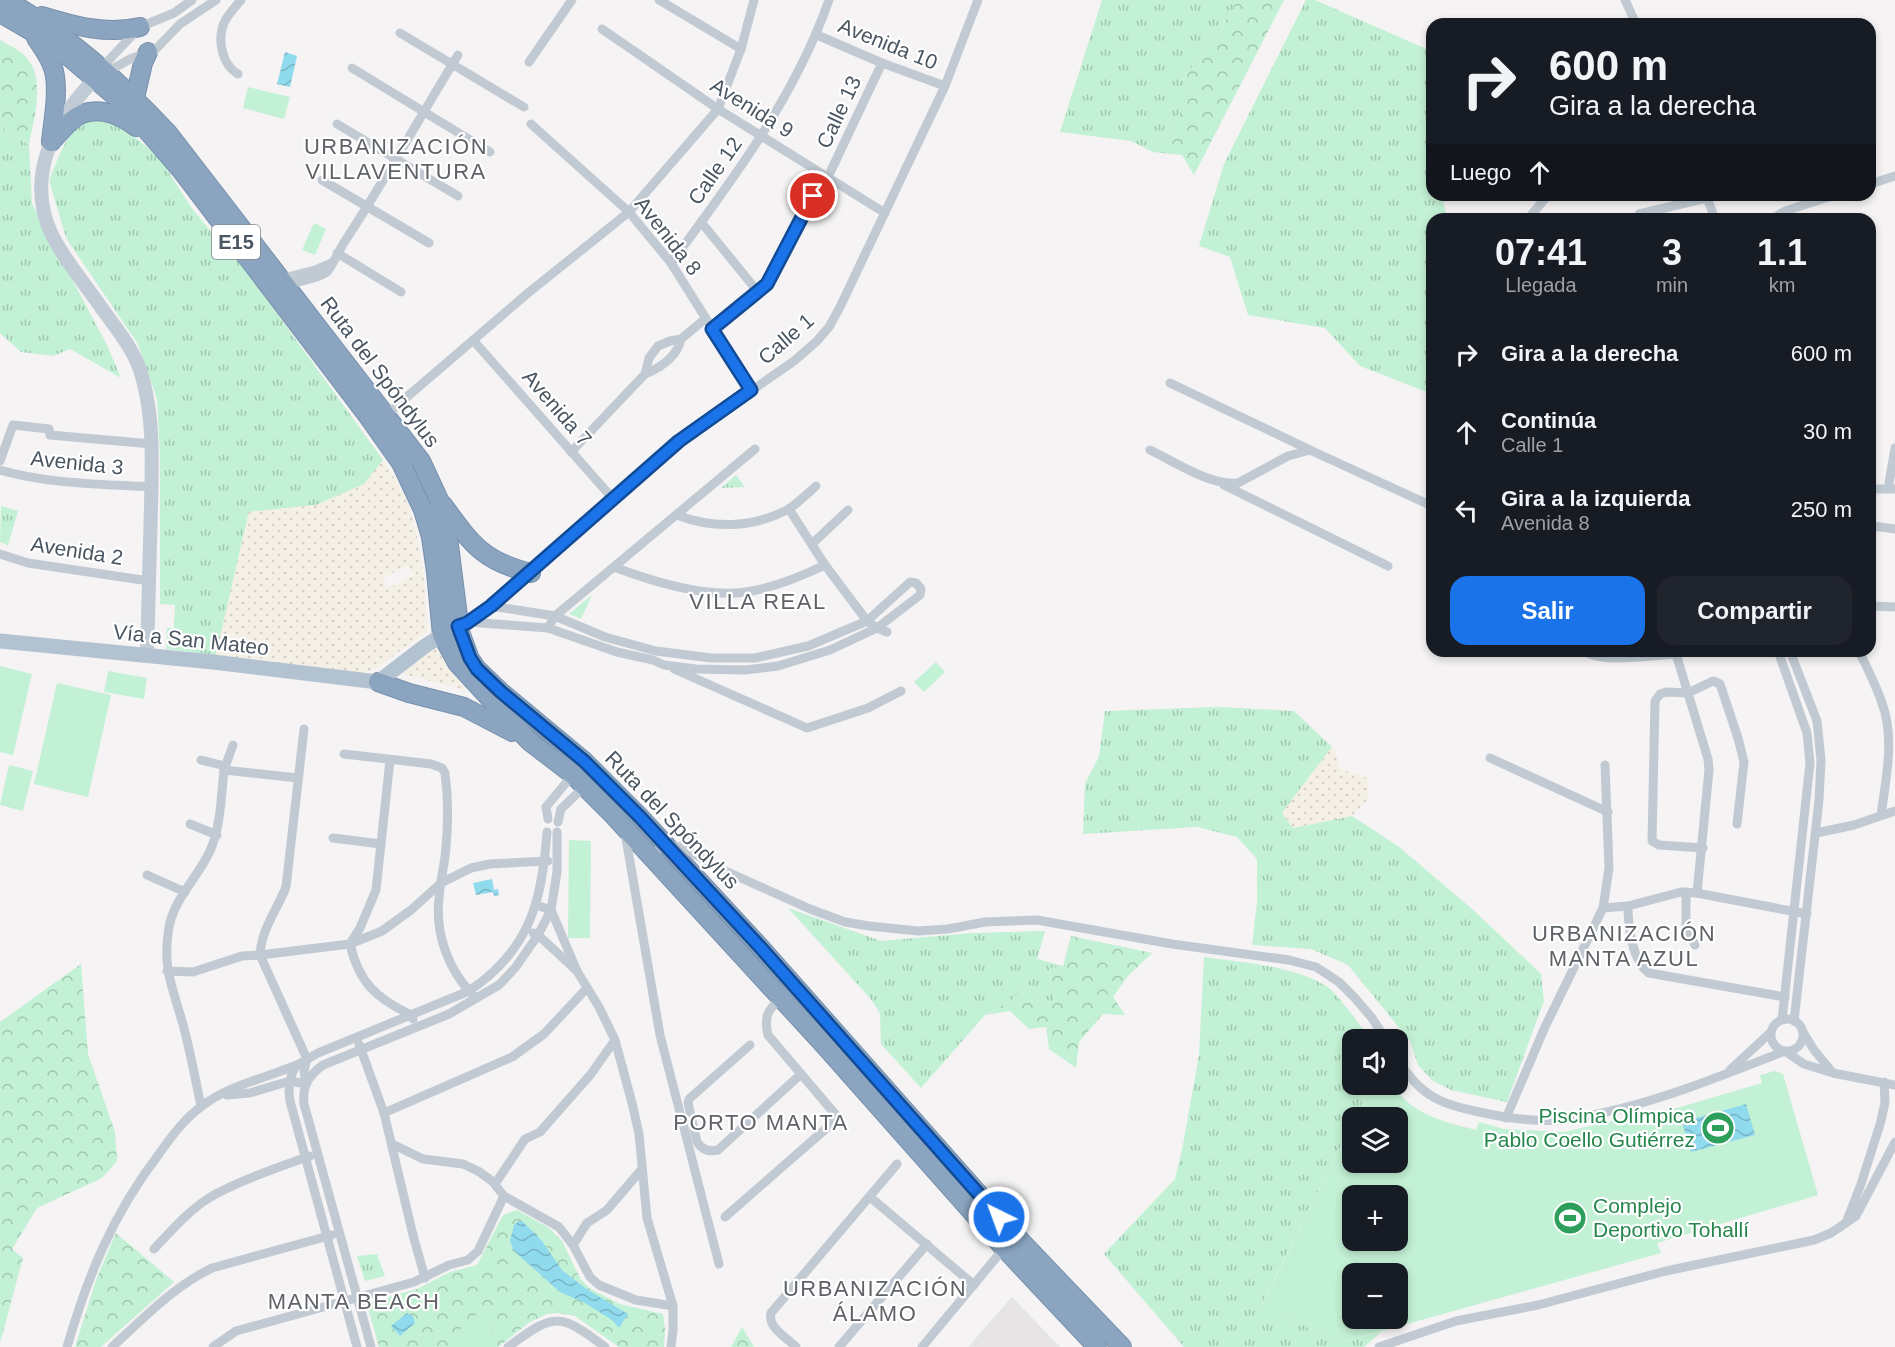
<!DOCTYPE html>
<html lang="es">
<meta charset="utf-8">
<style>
:root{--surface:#171b24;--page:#20242c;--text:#f1f3f6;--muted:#9ea1a6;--accent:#1a73e8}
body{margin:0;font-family:Helvetica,sans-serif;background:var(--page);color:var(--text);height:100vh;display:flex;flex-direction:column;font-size:22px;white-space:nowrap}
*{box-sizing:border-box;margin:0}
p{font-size:20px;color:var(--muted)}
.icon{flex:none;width:33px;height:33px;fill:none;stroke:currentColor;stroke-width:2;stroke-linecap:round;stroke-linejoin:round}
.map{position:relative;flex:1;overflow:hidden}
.drawer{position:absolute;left:1426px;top:213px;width:450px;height:444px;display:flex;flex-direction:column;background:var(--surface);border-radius:18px;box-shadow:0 3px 9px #0003}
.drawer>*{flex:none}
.hud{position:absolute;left:1426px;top:18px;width:450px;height:183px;border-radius:18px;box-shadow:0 3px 9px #0003;background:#171b24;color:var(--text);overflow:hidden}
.tools{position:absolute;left:1342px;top:1029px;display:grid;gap:12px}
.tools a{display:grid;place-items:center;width:66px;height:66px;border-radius:12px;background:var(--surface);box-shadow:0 3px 9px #0003;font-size:30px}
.pin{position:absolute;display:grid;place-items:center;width:51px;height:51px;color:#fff;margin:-26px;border:3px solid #fff;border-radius:50%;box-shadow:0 2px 6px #0007}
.me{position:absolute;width:66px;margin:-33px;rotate:318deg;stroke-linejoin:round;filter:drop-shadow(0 0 4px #0008)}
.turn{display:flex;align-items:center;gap:21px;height:126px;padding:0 24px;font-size:27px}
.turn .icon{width:78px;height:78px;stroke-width:2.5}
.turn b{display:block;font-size:42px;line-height:51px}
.then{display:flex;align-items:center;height:57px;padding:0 24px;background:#0003;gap:12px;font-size:22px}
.eta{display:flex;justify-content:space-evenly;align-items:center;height:102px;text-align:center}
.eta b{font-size:36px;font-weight:800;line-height:42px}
.action{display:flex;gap:12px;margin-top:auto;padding:12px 24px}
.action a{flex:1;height:69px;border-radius:18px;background:var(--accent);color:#fff;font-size:24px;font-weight:800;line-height:69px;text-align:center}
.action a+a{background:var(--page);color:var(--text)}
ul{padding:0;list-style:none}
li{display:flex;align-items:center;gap:18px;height:78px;padding:0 24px}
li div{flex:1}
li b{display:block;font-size:22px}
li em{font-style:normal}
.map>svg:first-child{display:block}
.education{fill:#e6e4e5}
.grass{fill:url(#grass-tufts)}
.forest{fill:url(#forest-crowns)}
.sand{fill:url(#sand-dots);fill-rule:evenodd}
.pitch{fill:#c3f1d5;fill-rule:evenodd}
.water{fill:url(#water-waves)}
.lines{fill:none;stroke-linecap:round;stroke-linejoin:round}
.highway-casing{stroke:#7690ad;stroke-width:20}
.street{stroke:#c1cad2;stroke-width:9}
.secondary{stroke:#c1cbd6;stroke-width:14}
.primary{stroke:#b3c2d1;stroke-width:15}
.highway{stroke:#8ba5c1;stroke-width:18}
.route-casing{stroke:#114b97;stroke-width:15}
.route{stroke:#1a73e8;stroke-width:10}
.labels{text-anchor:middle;stroke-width:4.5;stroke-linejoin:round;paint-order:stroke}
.shield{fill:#fff;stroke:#808990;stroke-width:1.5}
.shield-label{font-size:20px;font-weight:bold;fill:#4a5661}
.street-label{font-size:21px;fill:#4a5661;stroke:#fff}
.leisure-label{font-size:21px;fill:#27864d;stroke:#fff;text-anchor:end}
.neighbourhood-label{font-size:22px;letter-spacing:1.5px;fill:#5f6368;stroke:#fff}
</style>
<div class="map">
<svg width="1895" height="1347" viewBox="0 0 1895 1347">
<defs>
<pattern id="grass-tufts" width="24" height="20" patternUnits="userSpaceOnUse" patternTransform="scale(1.5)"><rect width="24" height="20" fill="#c3f1d5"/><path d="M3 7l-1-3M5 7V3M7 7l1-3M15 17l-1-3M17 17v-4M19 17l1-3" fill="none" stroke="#a0c6b0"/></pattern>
<pattern id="forest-crowns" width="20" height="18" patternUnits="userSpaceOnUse" patternTransform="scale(1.5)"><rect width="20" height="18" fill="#c3f1d5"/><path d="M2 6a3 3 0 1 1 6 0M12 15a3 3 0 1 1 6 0" fill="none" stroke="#a0c6b0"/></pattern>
<pattern id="sand-dots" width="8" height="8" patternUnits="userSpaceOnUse" patternTransform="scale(1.5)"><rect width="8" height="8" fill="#f5f0e5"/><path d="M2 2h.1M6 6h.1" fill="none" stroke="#d4d0c7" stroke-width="1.8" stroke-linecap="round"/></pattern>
<pattern id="water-waves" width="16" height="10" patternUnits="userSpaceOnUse" patternTransform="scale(1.5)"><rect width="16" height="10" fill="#90daee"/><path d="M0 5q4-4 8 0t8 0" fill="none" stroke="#78b4c4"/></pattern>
</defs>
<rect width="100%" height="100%" fill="#f5f3f3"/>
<!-- education -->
<polygon class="education" points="1012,1297 1060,1347 968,1347"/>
<!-- grass -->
<g class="grass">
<polygon points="1102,0 1237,0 1217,36 1183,78 1193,93 1153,152 1131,141 1060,132"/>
<polygon points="1306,0 1315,0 1431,51 1432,195 1442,195 1447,219 1432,219 1432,394 1360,366 1325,328 1248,315 1230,257 1199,246 1224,164"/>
<polygon points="99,118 119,124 147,147 163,163 191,207 216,238 236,257 383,460 364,484 316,505 249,512 216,655 166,649 167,628 174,628 175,605 160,604 160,455 157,399 138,344 66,238 49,180 61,151 71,133 86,122"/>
<polygon points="0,123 5,130 29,145 32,204 107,345 121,378 70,349 53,356 21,352 0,333"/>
<polygon points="736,475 745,487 721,488"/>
<polygon points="1,506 18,511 8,545 0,542"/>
<polygon points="1217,707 1294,711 1332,747 1282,813 1293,828 1352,816 1398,846 1471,908 1541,974 1544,1001 1507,1102 1451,1090 1433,1081 1418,1065 1410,1041 1348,965 1311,949 1252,945 1257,903 1257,859 1237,837 1197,827 1083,834 1085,783 1099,757 1105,711"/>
<polygon points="788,908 881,941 972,933 1045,931 1037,959 1063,966 1049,969 1055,1004 1046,1006 1022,987 1012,1000 985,1015 921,1088 881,1044 880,1013 870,998"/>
<path d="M1204,957C1242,963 1293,965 1326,986C1337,993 1362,1027 1370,1039L1353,1040V1084L1371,1085L1355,1117L1353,1118V1121L1262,1304L1339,1343L1381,1332L1364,1347H1184L1104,1254L1175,1179L1182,1150L1199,1055Z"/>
<polygon points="377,1254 385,1276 365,1281 357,1256"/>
</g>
<!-- forest -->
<g class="forest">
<polygon points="1237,0 1284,0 1194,175 1182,155 1153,152 1193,93 1183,78 1217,36"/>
<path d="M0,40C7,44 18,49 24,55C47,76 34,118 29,145L5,130L0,123Z"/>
<polygon points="592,595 581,619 569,614"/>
<polygon points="1071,936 1152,953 1127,977 1113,997 1125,1015 1103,1014 1079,1042 1076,1068 1049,1049 1046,1027 1029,1029 1010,1011 985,1015 1012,1000 1022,987 1032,985 1046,1006 1055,1004 1049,969 1063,966"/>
<polygon points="81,964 88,1054 115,1132 117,1161 102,1178 37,1208 12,1249 23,1258 0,1343 0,1022"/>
<polygon points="517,1210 549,1228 562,1241 580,1278 589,1288 620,1304 663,1314 665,1329 664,1347 619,1347 575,1316 558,1313 547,1314 530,1322 498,1347 379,1347 368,1308 370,1302 417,1289 450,1272 477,1265 503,1215"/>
<polygon points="116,1233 174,1282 101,1347 75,1347 96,1280"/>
<polygon points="742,1327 754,1347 731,1347"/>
</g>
<!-- sand -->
<g class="sand">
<path d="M383,460C391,474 403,489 408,505C423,548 425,586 428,631L378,667L363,673L216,655L249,512L317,505L364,484ZM408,565L414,575L388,588L384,580L385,577Z"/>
<polygon points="437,648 446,665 466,690 403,674 408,665"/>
<polygon points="1332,747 1335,750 1340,769 1368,778 1369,798 1352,816 1293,828 1282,813"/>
</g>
<!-- pitch -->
<g class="pitch">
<polygon points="248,87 290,97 284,119 243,108"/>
<polygon points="314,223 326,229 315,255 302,250"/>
<polygon points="936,662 945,672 924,692 914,682"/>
<polygon points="0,666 32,674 13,755 0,752"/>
<polygon points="108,671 147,678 144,699 104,692"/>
<polygon points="57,683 111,695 88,797 34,784"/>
<polygon points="9,765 33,771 23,811 0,805"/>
<polygon points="569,840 591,841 590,938 568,938"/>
<path d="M1775,1071L1783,1074L1818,1195L1657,1243L1661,1253L1339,1343L1262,1305L1353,1121V1162H1398V1118L1355,1117L1371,1085H1392C1414,1115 1441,1121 1476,1130L1479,1122L1504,1129L1564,1132L1642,1114L1643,1118L1762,1083L1760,1075ZM1353,1196H1398V1240H1353ZM1353,1274H1398V1318H1353Z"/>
<polygon points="478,1313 494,1332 477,1347 456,1347 449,1339"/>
</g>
<!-- water -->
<g class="water">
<polygon points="285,52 297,56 290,87 277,84"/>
<polygon points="492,879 494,890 498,889 499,895 494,896 493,892 476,895 473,883"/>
<polygon points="1746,1104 1755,1135 1691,1152 1682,1122"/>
<polygon points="519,1221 522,1221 542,1241 562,1270 585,1288 628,1314 619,1328 612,1320 585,1303 560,1292 514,1251 510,1241 514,1225"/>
<polygon points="407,1313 413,1316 415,1323 400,1336 391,1326"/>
</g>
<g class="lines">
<defs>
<g id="highway">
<path d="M6,0C68,35 119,81 168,133L421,461L439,500L449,545L460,632L470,659L477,669L501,692L584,761L640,817L761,948L1015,1235L1122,1347"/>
<polyline points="0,13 33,32 69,57 124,104 181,170 367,415 401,463 423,510 431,537 436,572 442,635 457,663 529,741 572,774 613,815 824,1045 1004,1248 1097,1347"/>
<path d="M42,16C75,26 107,35 140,27"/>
<path d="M36,38C43,48 51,59 54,71C59,93 53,120 51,142"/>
<polyline points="135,98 143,63 148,52"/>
<path d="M51,142C58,135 64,127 71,121C91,103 118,113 136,127"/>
<path d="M443,505C471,543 482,561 531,573"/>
<polyline points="378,682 409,693 464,707 512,732"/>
</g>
</defs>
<!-- highway casing -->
<use href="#highway" class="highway-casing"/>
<!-- street -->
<g class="street">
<polyline points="659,0 741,49"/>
<polyline points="1625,0 1636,24"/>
<polyline points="602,29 718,109 885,213"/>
<polyline points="400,33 524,107"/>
<polyline points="817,35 882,63 945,86"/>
<polyline points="529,62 572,0"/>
<polyline points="352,68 490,152"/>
<polyline points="104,70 116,67 130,59 155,50 180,24 216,0"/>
<polyline points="104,70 108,61 140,27 174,13 192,0"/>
<path d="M238,74C222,65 217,40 224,23C228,14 235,7 241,0"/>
<polyline points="337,124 458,196"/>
<polyline points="531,124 629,212 671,263 751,390"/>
<polyline points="828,177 882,63"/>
<polyline points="322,180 429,243"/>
<polyline points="1870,184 1895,176"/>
<polyline points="1706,195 1715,219"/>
<polyline points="1639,214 1707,198"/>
<polyline points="1528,219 1548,195"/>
<polyline points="1772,219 1785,211 1835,195"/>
<polyline points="701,222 758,292"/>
<polyline points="337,253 401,292"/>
<path d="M671,263C732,181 795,97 829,0"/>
<polyline points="279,279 315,270 331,263"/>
<path d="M283,287C296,280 315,281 327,272C330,270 341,247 345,241C385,180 420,117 458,55"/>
<polyline points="712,329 767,284 823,175"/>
<polyline points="473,340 614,500"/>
<path d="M645,374C662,367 677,357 681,339"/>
<polyline points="1170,383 1310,450"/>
<polyline points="387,414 528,293 629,212 718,109 741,49 754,0"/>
<path d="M1150,450C1175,462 1210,486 1238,483L1288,456L1310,450L1432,506"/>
<polyline points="571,452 645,374 649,358 658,346 670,341 681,339 705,319"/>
<polyline points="0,461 13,425 49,429 50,435 152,444"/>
<path d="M0,470C49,484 100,484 151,487"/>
<polyline points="1224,485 1388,566"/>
<polyline points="1870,489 1895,489"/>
<polyline points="1888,489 1895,448"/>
<polyline points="789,509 825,565 867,621 877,628 887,632"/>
<path d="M677,515C713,529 752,528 787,510C797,504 807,494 816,486"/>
<polyline points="1873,526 1895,529"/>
<polyline points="812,544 848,510"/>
<polyline points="0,554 28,563 149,581"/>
<path d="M614,567C651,581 706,598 746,592C774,588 800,577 825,565"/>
<polyline points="1870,606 1895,607"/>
<polyline points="469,622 548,628 617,652 653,660 664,665 696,669 745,670 778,666 830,650 877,628 920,595 921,589 916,583 910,582 867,621 808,646 755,658 711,658 656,651 605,637 555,616 491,606"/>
<polyline points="469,622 531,573 679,441 794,361 817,341 829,327 840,307 945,86 978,0"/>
<polyline points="548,628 555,616 755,449"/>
<path d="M1585,651C1600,664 1655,655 1676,654"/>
<polyline points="1681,651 1676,654 1708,759 1709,770 1697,893"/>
<polyline points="1778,651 1807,733 1810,763 1782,1020"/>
<polyline points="1790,651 1817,721 1821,760 1819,800 1794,1021"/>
<path d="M1859,651C1867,668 1876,685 1882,703C1895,738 1886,779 1881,815"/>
<polyline points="674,669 807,728 868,708 901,691"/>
<path d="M304,729L286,887C277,910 261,930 260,955L307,1059L304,1071L306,1084"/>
<path d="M344,754L431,764L442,768L445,773C448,795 448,825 446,847C445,864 440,881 439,898C435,933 448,970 473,995"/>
<polyline points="1490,758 1608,812"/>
<polyline points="201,760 225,766"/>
<path d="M390,760L376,890L360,928L350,944C359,983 376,998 411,1015L413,1019"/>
<polyline points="224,770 233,745"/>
<polyline points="548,819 546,807 575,772"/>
<polyline points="558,822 561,809 585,786"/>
<polyline points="190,824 217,835"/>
<polyline points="625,833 660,1035 719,1264"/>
<polyline points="1816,833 1854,825 1895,811"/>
<polyline points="333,838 381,844"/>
<polyline points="1703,848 1659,845 1652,841 1655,701 1660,694 1666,692 1688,693 1713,681 1720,684 1738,738 1744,762 1737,824"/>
<polyline points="652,857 664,843 684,848 721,869 810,909 845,922 869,926 918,931 948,929 985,922 1037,920 1172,944 1289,960 1316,967 1339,982 1354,997 1372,1018 1386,1040"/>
<polyline points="147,875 185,892"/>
<polyline points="1686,892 1686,924 1695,945"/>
<polyline points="1603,908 1628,906"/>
<polyline points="533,933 538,935 577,971 551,910 536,905"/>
<polyline points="167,971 193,972 242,956 260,955 350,944 382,931 411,910 441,883 471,868 490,864 548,861"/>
<polyline points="577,971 599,1007 615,1040 632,1103 639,1134 647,1218 673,1306 673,1330 671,1347"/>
<path d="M1785,997L1649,973C1632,961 1628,925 1628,906L1681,892L1697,893L1807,914"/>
<circle cx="1787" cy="1035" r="16"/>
<polyline points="1803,1032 1814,1050 1833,1073"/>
<polyline points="359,1044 384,1113 413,1235 425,1278"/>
<path d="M750,1045L689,1099L688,1103L697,1142C702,1150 709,1152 718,1150L801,1074"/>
<path d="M1398,1060C1422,1098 1441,1104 1484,1113C1512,1119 1542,1123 1570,1119C1644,1108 1716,1078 1785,1051L1804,1064L1833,1073L1895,1085"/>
<path d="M296,1066C289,1077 288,1089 290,1101L357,1347"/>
<polyline points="1730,1070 1771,1032"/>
<polyline points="227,1095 250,1093 290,1081 306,1084"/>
<path d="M201,1106C195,1078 190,1049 182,1021C172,986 162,966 169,927C174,899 198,877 210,851C221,826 221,797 224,770L298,778"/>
<polyline points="384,1113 512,1057 544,1034 587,988"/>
<polyline points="1506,1118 1545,1027 1603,908 1609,868 1605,765"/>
<polyline points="392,1144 423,1159 463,1164 478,1171 492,1181 504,1196 559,1227 573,1245 590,1277 599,1285 636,1300 673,1306"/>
<polyline points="495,1184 525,1139 540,1132 591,1074 615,1040"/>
<polyline points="870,1197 974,1285"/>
<path d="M725,1217L829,1126L835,1114L768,1035C763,1015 769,1009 783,996"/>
<polyline points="1846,1223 1861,1184 1881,1121 1885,1102 1884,1082"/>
<polyline points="573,1245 587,1223 607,1210 642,1169"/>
<path d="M154,1249C171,1231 188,1211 209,1198C235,1182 281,1166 310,1156"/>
<path d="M67,1347C88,1275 113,1214 159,1154C171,1137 185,1118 202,1106C229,1085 263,1079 294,1066C303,1063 310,1057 318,1053L469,991C530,950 542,901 547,832"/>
<path d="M112,1347C144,1318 173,1287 212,1268L332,1235"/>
<polyline points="213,1347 236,1331 414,1282 449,1265 468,1260 478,1251 504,1196"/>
<path d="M371,1347L304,1104C302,1086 309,1075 323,1065L449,1014L499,985L515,968L538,935L551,910L557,872V832"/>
<path d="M508,1347C554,1313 559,1312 605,1347"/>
<path d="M796,1347C787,1338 767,1327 771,1313L897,1164"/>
<polyline points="839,1347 927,1244"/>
<polyline points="922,1347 1005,1247"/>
<polyline points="1379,1347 1456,1321 1538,1305 1666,1271 1814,1240 1831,1233 1856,1216 1895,1142"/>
</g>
<!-- secondary -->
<path class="secondary" d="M101,73C57,115 23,174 52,235C65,261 86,285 103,310C118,331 137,353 143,380C154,422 152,464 151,506C150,556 148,606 147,656"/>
<!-- primary -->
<polyline class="primary" points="0,641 213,662 378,682 425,646 452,629"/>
<!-- highway -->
<use href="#highway" class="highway"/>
</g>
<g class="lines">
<defs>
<polyline id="route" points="813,196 767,284 712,329 751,390 679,441 491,606 467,623 458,626 470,658 477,669 501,692 584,761 640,817 761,948 999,1217"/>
</defs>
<!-- route casing -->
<use href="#route" class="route-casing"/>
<!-- route -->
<use href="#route" class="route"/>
</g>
<!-- icons -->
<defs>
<symbol id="stadium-disc" viewBox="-11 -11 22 22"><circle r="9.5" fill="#2e9e5b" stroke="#fff"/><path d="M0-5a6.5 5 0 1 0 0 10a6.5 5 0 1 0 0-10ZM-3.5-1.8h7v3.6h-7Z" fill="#fff"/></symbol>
</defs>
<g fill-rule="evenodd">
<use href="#stadium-disc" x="1699" y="1109" width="38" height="38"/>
<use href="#stadium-disc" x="1551" y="1199" width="38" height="38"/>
</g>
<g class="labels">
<!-- shield labels -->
<rect class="shield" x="212" y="225" width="48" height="34" rx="4.5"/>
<g class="shield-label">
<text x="236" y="249">E15</text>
</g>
<!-- street labels -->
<g class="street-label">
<text transform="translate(888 44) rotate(22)" y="7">Avenida 10</text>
<text transform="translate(752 108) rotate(32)" y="7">Avenida 9</text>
<text transform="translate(839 112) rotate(-65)" y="7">Calle 13</text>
<text transform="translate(715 171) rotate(-55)" y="7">Calle 12</text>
<text transform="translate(668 236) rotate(52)" y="7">Avenida 8</text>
<text transform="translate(786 339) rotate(-41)" y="7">Calle 1</text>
<text transform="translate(380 372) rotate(53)" y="7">Ruta del Spóndylus</text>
<text transform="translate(557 408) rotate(49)" y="7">Avenida 7</text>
<text transform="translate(77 463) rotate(6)" y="7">Avenida 3</text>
<text transform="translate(77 551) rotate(9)" y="7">Avenida 2</text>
<text transform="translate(191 640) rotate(6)" y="7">Vía a San Mateo</text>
<text transform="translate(672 820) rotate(46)" y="7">Ruta del Spóndylus</text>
</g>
<!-- leisure labels -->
<g class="leisure-label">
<text x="1695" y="1123">Piscina Olímpica<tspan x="1695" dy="24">Pablo Coello Gutiérrez</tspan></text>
<text x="1593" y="1213" text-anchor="start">Complejo<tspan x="1593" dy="24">Deportivo Tohallí</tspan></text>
</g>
<!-- neighbourhood labels -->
<g class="neighbourhood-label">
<text x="396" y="154">URBANIZACIÓN<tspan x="396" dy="25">VILLAVENTURA</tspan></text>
<text x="758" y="609">VILLA REAL</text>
<text x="1624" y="941">URBANIZACIÓN<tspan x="1624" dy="25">MANTA AZUL</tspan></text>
<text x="761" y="1130">PORTO MANTA</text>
<text x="875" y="1296">URBANIZACIÓN<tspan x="875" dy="25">ÁLAMO</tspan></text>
<text x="354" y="1309">MANTA BEACH</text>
</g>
</g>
</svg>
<div class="tools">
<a><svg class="icon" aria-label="sound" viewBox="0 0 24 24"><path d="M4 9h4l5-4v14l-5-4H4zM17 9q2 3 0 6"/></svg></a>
<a><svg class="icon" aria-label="layers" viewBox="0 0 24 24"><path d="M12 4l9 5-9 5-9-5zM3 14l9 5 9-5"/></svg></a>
<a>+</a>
<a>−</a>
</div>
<div class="pin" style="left:813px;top:196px;background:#d93025"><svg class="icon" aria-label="arrive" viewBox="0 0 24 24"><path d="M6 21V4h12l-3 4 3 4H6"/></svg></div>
<svg class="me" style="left:999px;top:1217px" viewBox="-20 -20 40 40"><circle r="17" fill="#1a73e8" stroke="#fff" stroke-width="3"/><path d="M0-11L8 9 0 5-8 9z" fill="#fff"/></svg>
<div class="hud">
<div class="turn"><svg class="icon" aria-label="right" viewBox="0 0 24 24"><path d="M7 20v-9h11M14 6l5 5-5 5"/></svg><div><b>600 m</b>Gira a la derecha</div></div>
<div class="then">Luego<svg class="icon" aria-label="ahead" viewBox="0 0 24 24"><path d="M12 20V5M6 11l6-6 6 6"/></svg></div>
</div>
<section class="drawer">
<div class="eta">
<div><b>07:41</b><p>Llegada</p></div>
<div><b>3</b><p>min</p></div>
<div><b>1.1</b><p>km</p></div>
</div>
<ul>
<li><svg class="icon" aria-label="right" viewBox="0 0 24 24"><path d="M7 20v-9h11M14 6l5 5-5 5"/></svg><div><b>Gira a la derecha</b></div><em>600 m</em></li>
<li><svg class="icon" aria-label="ahead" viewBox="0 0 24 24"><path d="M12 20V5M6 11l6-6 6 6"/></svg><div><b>Continúa</b><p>Calle 1</p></div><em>30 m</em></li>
<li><svg class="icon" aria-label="left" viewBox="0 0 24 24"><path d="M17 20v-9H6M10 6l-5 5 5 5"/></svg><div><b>Gira a la izquierda</b><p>Avenida 8</p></div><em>250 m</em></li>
</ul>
<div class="action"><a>Salir</a><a>Compartir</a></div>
</section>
</div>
